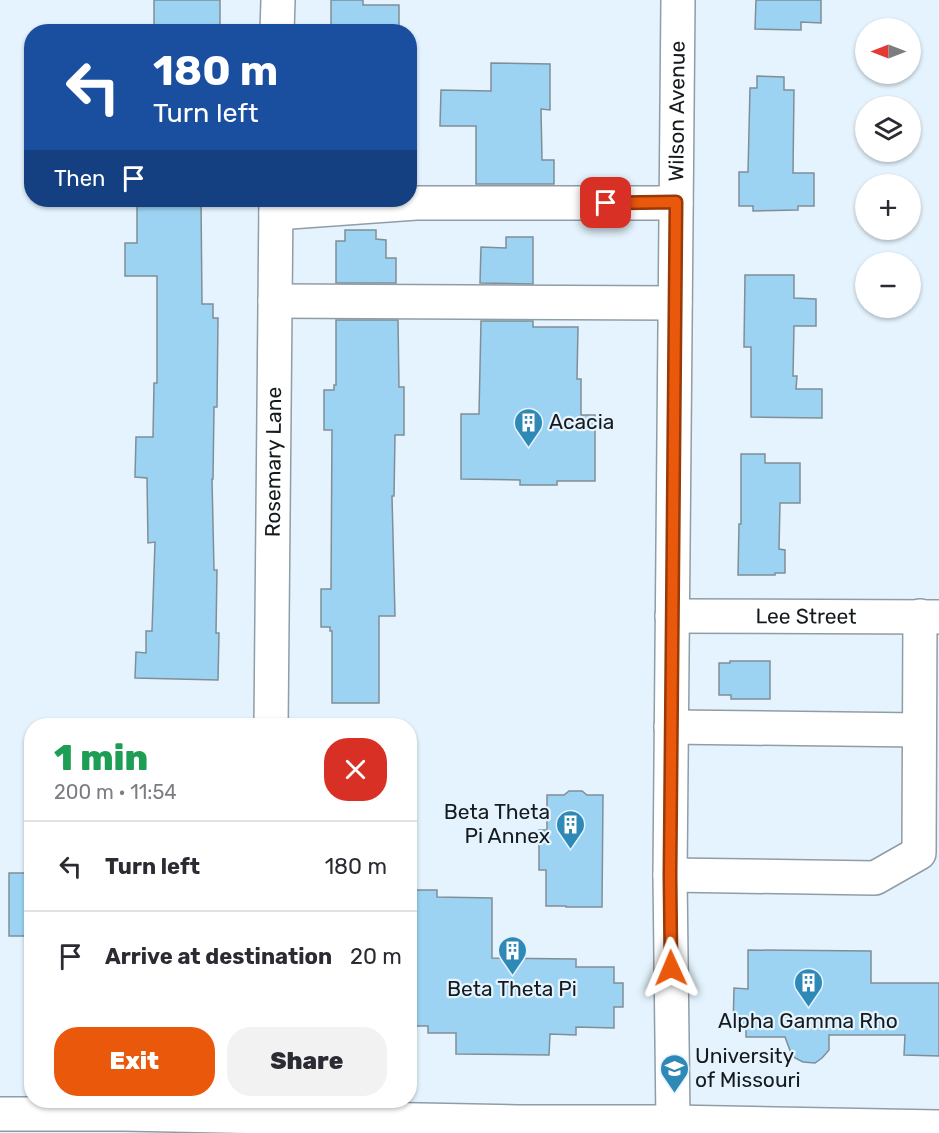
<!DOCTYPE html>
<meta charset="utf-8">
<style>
:root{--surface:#fff;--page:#f2f2f3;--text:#2b2b33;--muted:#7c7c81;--line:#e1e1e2;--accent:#ea580c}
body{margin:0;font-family:Rubik,sans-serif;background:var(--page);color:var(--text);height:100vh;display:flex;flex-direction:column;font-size:22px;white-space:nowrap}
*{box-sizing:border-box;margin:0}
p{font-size:20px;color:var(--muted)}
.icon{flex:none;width:33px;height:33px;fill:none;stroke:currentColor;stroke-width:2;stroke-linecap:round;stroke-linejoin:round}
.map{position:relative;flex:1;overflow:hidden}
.panel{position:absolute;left:24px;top:718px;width:393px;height:390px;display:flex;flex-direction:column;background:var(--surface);border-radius:24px;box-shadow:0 2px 4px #0004}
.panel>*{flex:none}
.guide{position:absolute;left:24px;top:24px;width:393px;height:183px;border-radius:24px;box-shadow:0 2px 4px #0004;background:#1a4fa0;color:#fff;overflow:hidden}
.needle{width:39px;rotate:270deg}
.fabs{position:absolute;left:855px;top:18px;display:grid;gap:12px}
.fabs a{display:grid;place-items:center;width:66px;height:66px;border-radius:50%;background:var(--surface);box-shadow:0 2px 4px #0004;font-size:30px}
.pin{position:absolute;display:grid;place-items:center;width:51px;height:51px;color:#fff;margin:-26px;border-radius:12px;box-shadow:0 3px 9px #0006}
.me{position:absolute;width:66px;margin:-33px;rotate:359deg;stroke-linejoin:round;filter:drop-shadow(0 0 4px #0008)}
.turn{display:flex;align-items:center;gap:21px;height:126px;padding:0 30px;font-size:27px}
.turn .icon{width:78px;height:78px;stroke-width:2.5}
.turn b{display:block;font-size:42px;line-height:51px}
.then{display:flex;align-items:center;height:57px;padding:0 30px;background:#0003;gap:12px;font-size:22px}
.round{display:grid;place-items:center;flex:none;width:63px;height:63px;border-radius:24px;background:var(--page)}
.summary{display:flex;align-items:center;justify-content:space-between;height:102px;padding:0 30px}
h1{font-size:36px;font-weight:800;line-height:45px;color:#1e9e55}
.action{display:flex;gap:12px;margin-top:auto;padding:12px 30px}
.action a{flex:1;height:69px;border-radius:24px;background:var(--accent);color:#fff;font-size:24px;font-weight:800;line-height:69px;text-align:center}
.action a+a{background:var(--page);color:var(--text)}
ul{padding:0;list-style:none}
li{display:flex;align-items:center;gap:18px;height:90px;padding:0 30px;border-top:2px solid var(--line)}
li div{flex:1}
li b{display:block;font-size:22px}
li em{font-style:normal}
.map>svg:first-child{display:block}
.building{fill:#9cd3f3;stroke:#808e97;stroke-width:1.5}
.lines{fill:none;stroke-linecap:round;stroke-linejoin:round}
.minor-casing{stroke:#8f9da6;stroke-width:36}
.major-casing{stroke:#8f9da6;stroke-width:36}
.minor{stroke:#fff;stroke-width:33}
.major{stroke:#fff;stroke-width:33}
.route-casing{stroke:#983908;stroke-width:15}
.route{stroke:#ea580c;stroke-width:10}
.labels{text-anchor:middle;stroke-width:4.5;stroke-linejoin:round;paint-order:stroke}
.street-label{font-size:21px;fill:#141a1d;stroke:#e4f3fd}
.poi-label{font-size:21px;fill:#141a1d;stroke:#e4f3fd;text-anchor:start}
</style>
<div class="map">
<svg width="939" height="1133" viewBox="0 0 939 1133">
<rect width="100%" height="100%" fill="#e4f3fd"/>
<!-- building -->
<g class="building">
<rect x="154" y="0" width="66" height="32"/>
<polygon points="331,0 363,0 363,5 399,5 399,32 331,32"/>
<polygon points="756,0 821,0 821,23 801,22 801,30 755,29"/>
<polygon points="491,63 550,64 550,110 541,109 542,160 554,160 554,184 476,184 476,126 440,126 441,90 491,91"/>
<polygon points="757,76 784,77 784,90 794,90 793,173 814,173 814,206 798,206 798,210 753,211 753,206 739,206 739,172 748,172 750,88 757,88"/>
<polygon points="137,200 201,200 202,304 213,304 213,318 218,318 217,407 214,407 213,479 212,479 214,570 217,570 216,633 219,633 218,680 135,678 136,652 146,653 146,631 152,631 155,542 148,543 147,478 135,477 136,437 153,437 154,383 157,383 157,276 125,276 125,243 137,243"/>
<polygon points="345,230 376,230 376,239 386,240 386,258 396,258 396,283 336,283 336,241 345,241"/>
<polygon points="506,237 533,237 533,284 480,283 481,247 506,248"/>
<polygon points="745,275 794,275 794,298 816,299 816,326 794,326 793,376 797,376 796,389 822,389 822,418 751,417 751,347 744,347"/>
<polygon points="336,320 398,320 399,387 404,387 404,435 395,435 394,496 392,496 395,616 379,616 379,703 332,703 332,631 330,631 330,627 321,627 321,589 331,589 332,430 324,430 324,390 334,390 334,385 336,385"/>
<polygon points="481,321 533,321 533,327 578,327 577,379 581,379 581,415 595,415 595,481 557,481 557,485 520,485 520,480 461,479 461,414 479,414"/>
<polygon points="741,454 765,454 765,463 800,463 800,503 780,503 779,549 785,550 785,573 775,573 775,575 738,575 739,524 741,524"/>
<polygon points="730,661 770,661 770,699 731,699 731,695 719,695 719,663 730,663"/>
<polygon points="569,791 582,791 587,795 603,795 602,907 566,907 566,906 546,906 546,870 539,870 539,830 547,830 547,795 564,795"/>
<rect x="9" y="873" width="23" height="63"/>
<polygon points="410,890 437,890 437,897 492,898 492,958 576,959 576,967 614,967 614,983 623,983 623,1007 614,1007 614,1028 576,1027 576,1035 550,1034 549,1055 456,1054 456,1033 428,1033 428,1026 410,1026"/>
<polygon points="748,950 871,951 871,983 939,983 939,1056 904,1055 905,1035 829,1035 829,1050 822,1058 815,1063 803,1062 795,1058 791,1053 785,1037 746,1037 746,1028 733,1028 734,988 748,989"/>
</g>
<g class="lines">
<defs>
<g id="minor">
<polyline points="277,32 278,0"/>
<polyline points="276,213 416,203 676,203"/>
<polyline points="275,301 675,303"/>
<path id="s1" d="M672,616L939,617"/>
<path id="s2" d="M271,726L276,200"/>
<polyline points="671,727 919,730"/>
<polyline points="670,875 875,878 919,853 920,616"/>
<path id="s3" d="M673,1122L670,875L678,0"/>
</g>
<polyline id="major" points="0,1114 124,1114 517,1122 673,1122 939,1127"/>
</defs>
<!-- minor casing -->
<use href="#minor" class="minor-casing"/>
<!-- major casing -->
<use href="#major" class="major-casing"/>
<!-- minor -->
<use href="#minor" class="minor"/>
<!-- major -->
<use href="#major" class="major"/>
</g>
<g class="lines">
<defs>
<polyline id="route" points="606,203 676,202 670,875 671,968"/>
</defs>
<!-- route casing -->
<use href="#route" class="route-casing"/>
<!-- route -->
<use href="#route" class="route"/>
</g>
<!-- icons -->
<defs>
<symbol id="building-pin" viewBox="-11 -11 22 30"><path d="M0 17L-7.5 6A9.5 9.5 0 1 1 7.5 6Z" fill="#2f89b7" stroke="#e4f3fd"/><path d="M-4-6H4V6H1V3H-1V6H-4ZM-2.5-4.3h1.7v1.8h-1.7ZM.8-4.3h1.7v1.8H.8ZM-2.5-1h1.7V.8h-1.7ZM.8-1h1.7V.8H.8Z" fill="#fff"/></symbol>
<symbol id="university-pin" viewBox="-11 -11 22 30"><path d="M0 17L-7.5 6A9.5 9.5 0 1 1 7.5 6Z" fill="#2f89b7" stroke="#e4f3fd"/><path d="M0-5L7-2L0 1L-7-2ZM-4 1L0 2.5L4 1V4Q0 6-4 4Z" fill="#fff"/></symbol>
</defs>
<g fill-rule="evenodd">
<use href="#building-pin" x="512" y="406" width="33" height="45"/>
<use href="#building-pin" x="554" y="808" width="33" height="45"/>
<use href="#building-pin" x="496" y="934" width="33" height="45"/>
<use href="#building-pin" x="792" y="966" width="33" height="45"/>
<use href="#university-pin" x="658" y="1052" width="33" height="45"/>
</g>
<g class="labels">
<!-- street labels -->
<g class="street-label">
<text dy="7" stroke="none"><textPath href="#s3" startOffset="1011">Wilson Avenue</textPath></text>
<text dy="7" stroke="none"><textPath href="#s2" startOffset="264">Rosemary Lane</textPath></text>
<text dy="7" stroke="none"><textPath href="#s1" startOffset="134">Lee Street</textPath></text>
</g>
<!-- poi labels -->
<g class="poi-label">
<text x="549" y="429">Acacia</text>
<text x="550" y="819" text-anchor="end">Beta Theta<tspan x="550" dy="24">Pi Annex</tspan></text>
<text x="512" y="996" text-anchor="middle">Beta Theta Pi</text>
<text x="808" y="1028" text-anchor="middle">Alpha Gamma Rho</text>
<text x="695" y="1063">University<tspan x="695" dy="24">of Missouri</tspan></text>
</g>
</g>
</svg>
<div class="fabs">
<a><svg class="needle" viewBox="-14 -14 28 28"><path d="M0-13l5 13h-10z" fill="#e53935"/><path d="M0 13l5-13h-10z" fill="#7c7c81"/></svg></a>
<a><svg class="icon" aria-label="layers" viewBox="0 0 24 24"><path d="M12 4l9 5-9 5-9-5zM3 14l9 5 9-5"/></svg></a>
<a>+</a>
<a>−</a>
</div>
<div class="pin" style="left:606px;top:203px;background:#d93025"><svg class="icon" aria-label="arrive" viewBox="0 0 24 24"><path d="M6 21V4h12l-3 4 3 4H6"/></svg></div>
<svg class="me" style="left:671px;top:968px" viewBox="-20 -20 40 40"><path d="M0-17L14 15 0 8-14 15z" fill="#ea580c" stroke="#fff" stroke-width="4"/></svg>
<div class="guide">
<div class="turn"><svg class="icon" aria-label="left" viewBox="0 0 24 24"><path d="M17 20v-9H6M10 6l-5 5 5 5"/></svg><div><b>180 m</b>Turn left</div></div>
<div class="then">Then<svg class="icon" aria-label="arrive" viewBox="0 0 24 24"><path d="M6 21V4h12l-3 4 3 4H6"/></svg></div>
</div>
<section class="panel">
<div class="summary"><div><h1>1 min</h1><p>200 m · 11:54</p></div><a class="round" style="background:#d93025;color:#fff"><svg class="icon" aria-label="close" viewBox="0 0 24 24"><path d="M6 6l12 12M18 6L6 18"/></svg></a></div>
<ul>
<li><svg class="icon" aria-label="left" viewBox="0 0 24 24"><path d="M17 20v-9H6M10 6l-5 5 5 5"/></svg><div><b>Turn left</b></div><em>180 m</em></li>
<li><svg class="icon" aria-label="arrive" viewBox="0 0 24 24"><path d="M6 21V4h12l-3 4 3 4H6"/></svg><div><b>Arrive at destination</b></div><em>20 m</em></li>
</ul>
<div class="action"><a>Exit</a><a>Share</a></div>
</section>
</div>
